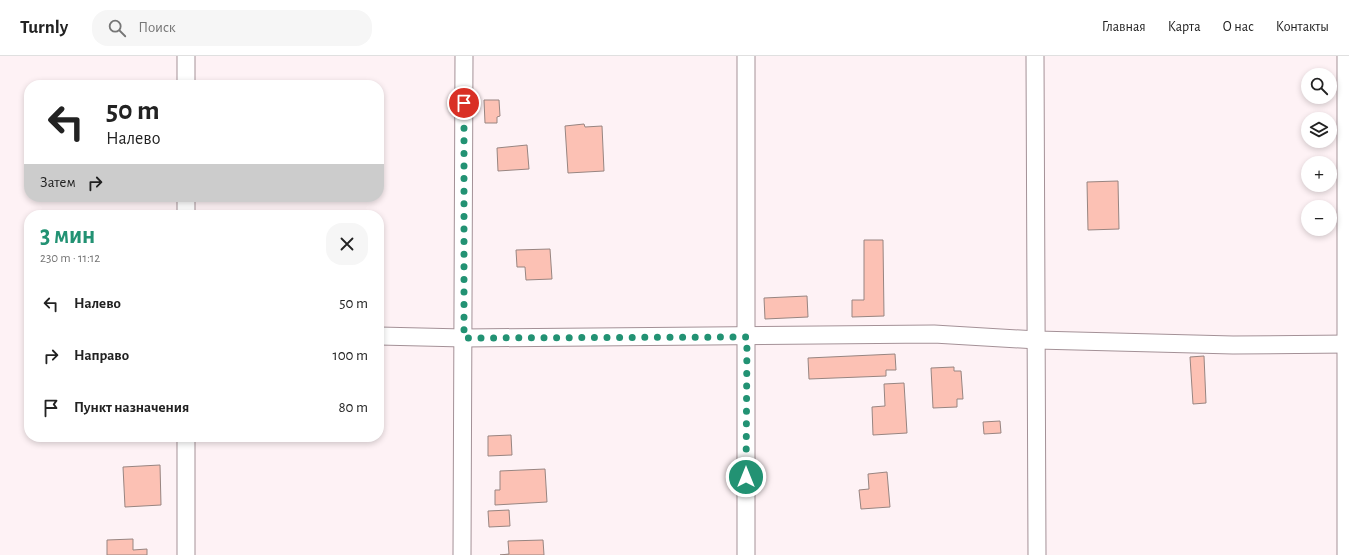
<!DOCTYPE html>
<html lang="ru">
<meta charset="utf-8">
<style>
:root{--surface:#fff;--page:#f6f6f6;--text:#222;--muted:#767676;--line:#e0e0e0;--accent:#229273}
body{margin:0;font-family:"Alegreya Sans",sans-serif;background:var(--page);color:var(--text);height:100vh;display:flex;flex-direction:column;font-size:15px;white-space:nowrap}
*{box-sizing:border-box;margin:0}
p{font-size:13px;color:var(--muted)}
.icon{flex:none;width:22px;height:22px;fill:none;stroke:currentColor;stroke-width:2;stroke-linecap:round;stroke-linejoin:round}
.map{position:relative;flex:1;overflow:hidden}
.sheet{position:absolute;left:24px;top:154px;width:360px;height:232px;display:flex;flex-direction:column;background:var(--surface);border-radius:16px;box-shadow:0 2px 6px #0003}
.sheet>*{flex:none}
.guide{position:absolute;left:24px;top:24px;width:360px;height:122px;border-radius:16px;box-shadow:0 2px 6px #0003;background:#fff;color:var(--text);overflow:hidden}
.buttons{position:absolute;left:1301px;top:12px;display:grid;gap:8px}
.buttons a{display:grid;place-items:center;width:36px;height:36px;border-radius:50%;background:var(--surface);box-shadow:0 2px 6px #0003;font-size:20px}
.pin{position:absolute;display:grid;place-items:center;width:34px;height:34px;color:#fff;margin:-17px;border:2px solid #fff;border-radius:50%;box-shadow:0 1px 4px #0007}
.me{position:absolute;width:44px;margin:-22px;rotate:0deg;stroke-linejoin:round;filter:drop-shadow(0 0 3px #0008)}
.turn{display:flex;align-items:center;gap:14px;height:84px;padding:0 16px;font-size:18px}
.turn .icon{width:52px;height:52px;stroke-width:2.5}
.turn b{display:block;font-size:28px;line-height:34px}
.then{display:flex;align-items:center;height:38px;padding:0 16px;background:#0003;gap:8px;font-size:15px}
.round{display:grid;place-items:center;flex:none;width:42px;height:42px;border-radius:16px;background:var(--page)}
.headline{display:flex;align-items:center;justify-content:space-between;height:68px;padding:0 16px}
h1{font-size:24px;font-weight:600;line-height:30px;color:var(--accent)}
ul{padding:0;list-style:none}
li{display:flex;align-items:center;gap:12px;height:52px;padding:0 16px}
li div{flex:1}
li b{display:block;font-size:15px}
li em{font-style:normal}
header{display:flex;align-items:center;gap:24px;box-sizing:border-box;height:56px;padding:0 20px;background:var(--surface);border-bottom:1px solid var(--line)}
header strong{font-size:19px}
nav{display:flex;gap:22px;margin-inline-start:auto;font-size:14px}
.search{width:280px;height:36px;background:var(--page);display:flex;align-items:center;gap:10px;box-sizing:border-box;padding:0 14px;border-radius:16px;color:var(--muted);font-size:15px}
.map>svg:first-child{display:block}
.building{fill:#fcc1b4;stroke:#988581}
.lines{fill:none;stroke-linecap:round;stroke-linejoin:round}
.street-casing{stroke:#a49197;stroke-width:19}
.street{stroke:#fff;stroke-width:17}
.route{stroke:#229273;stroke-width:7;stroke-dasharray:0 12.6}
</style>
<header>
<strong>Turnly</strong>
<div class="search"><svg class="icon" aria-label="search" viewBox="0 0 24 24"><circle cx="10" cy="10" r="6"/><path d="M15 15l6 6"/></svg>Поиск</div>
<nav><a>Главная</a><a>Карта</a><a>О нас</a><a>Контакты</a></nav>
</header>
<div class="map">
<svg width="1349" height="499" viewBox="0 0 1349 499">
<rect width="100%" height="100%" fill="#fef2f5"/>
<!-- building -->
<g class="building">
<polygon points="484,44 499,44 500,60 497,61 497,67 485,67"/>
<polygon points="584,68 585,71 602,70 604,115 568,117 565,70"/>
<polygon points="527,89 529,113 498,115 497,92"/>
<polygon points="1118,125 1119,173 1088,174 1087,126"/>
<polygon points="864,184 883,184 884,260 852,261 852,244 864,244"/>
<polygon points="550,193 552,223 526,224 525,211 517,211 516,194"/>
<polygon points="807,240 808,261 765,263 764,242"/>
<polygon points="895,298 896,314 886,314 886,320 809,323 808,302"/>
<polygon points="1204,300 1206,347 1193,348 1190,301"/>
<polygon points="954,311 954,315 961,315 963,343 957,343 957,351 933,352 931,312"/>
<polygon points="904,327 907,377 873,379 872,351 885,350 884,328"/>
<polygon points="1000,365 1001,377 984,378 983,366"/>
<polygon points="511,379 512,399 488,400 488,380"/>
<polygon points="160,409 161,449 125,451 123,411"/>
<polygon points="545,413 547,446 495,449 495,434 500,434 500,415"/>
<polygon points="887,416 890,451 861,453 859,434 869,433 868,418"/>
<polygon points="509,454 510,470 489,471 488,455"/>
<polygon points="133,483 133,494 147,493 147,499 107,499 107,484"/>
<polygon points="543,484 544,499 500,499 509,498 508,485"/>
</g>
<g class="lines">
<defs>
<g id="street">
<polyline points="746,0 746,499"/>
<polyline points="1035,0 1037,499"/>
<polyline points="1346,0 1346,499"/>
<polyline points="186,29 186,0"/>
<polyline points="186,159 186,141"/>
<polyline points="379,280 464,282 934,278 1037,284 1233,289 1349,288"/>
<polyline points="186,381 186,499"/>
<polyline points="462,499 464,0"/>
</g>
</defs>
<!-- street casing -->
<use href="#street" class="street-casing"/>
<!-- street -->
<use href="#street" class="street"/>
</g>
<g class="lines">
<!-- route -->
<polyline class="route" points="464,47 464,282 747,281 746,421"/>
</g>
</svg>
<div class="buttons">
<a><svg class="icon" aria-label="search" viewBox="0 0 24 24"><circle cx="10" cy="10" r="6"/><path d="M15 15l6 6"/></svg></a>
<a><svg class="icon" aria-label="layers" viewBox="0 0 24 24"><path d="M12 4l9 5-9 5-9-5zM3 14l9 5 9-5"/></svg></a>
<a>+</a>
<a>−</a>
</div>
<div class="pin" style="left:464px;top:47px;background:#d93025"><svg class="icon" aria-label="arrive" viewBox="0 0 24 24"><path d="M6 21V4h12l-3 4 3 4H6"/></svg></div>
<svg class="me" style="left:746px;top:421px" viewBox="-20 -20 40 40"><circle r="17" fill="#229273" stroke="#fff" stroke-width="3"/><path d="M0-11L8 9 0 5-8 9z" fill="#fff"/></svg>
<div class="guide">
<div class="turn"><svg class="icon" aria-label="left" viewBox="0 0 24 24"><path d="M17 20v-9H6M10 6l-5 5 5 5"/></svg><div><b>50 m</b>Налево</div></div>
<div class="then">Затем<svg class="icon" aria-label="right" viewBox="0 0 24 24"><path d="M7 20v-9h11M14 6l5 5-5 5"/></svg></div>
</div>
<section class="sheet">
<div class="headline"><div><h1>3 мин</h1><p>230 m · 11:12</p></div><a class="round"><svg class="icon" aria-label="close" viewBox="0 0 24 24"><path d="M6 6l12 12M18 6L6 18"/></svg></a></div>
<ul>
<li><svg class="icon" aria-label="left" viewBox="0 0 24 24"><path d="M17 20v-9H6M10 6l-5 5 5 5"/></svg><div><b>Налево</b></div><em>50 m</em></li>
<li><svg class="icon" aria-label="right" viewBox="0 0 24 24"><path d="M7 20v-9h11M14 6l5 5-5 5"/></svg><div><b>Направо</b></div><em>100 m</em></li>
<li><svg class="icon" aria-label="arrive" viewBox="0 0 24 24"><path d="M6 21V4h12l-3 4 3 4H6"/></svg><div><b>Пункт назначения</b></div><em>80 m</em></li>
</ul>
</section>
</div>
